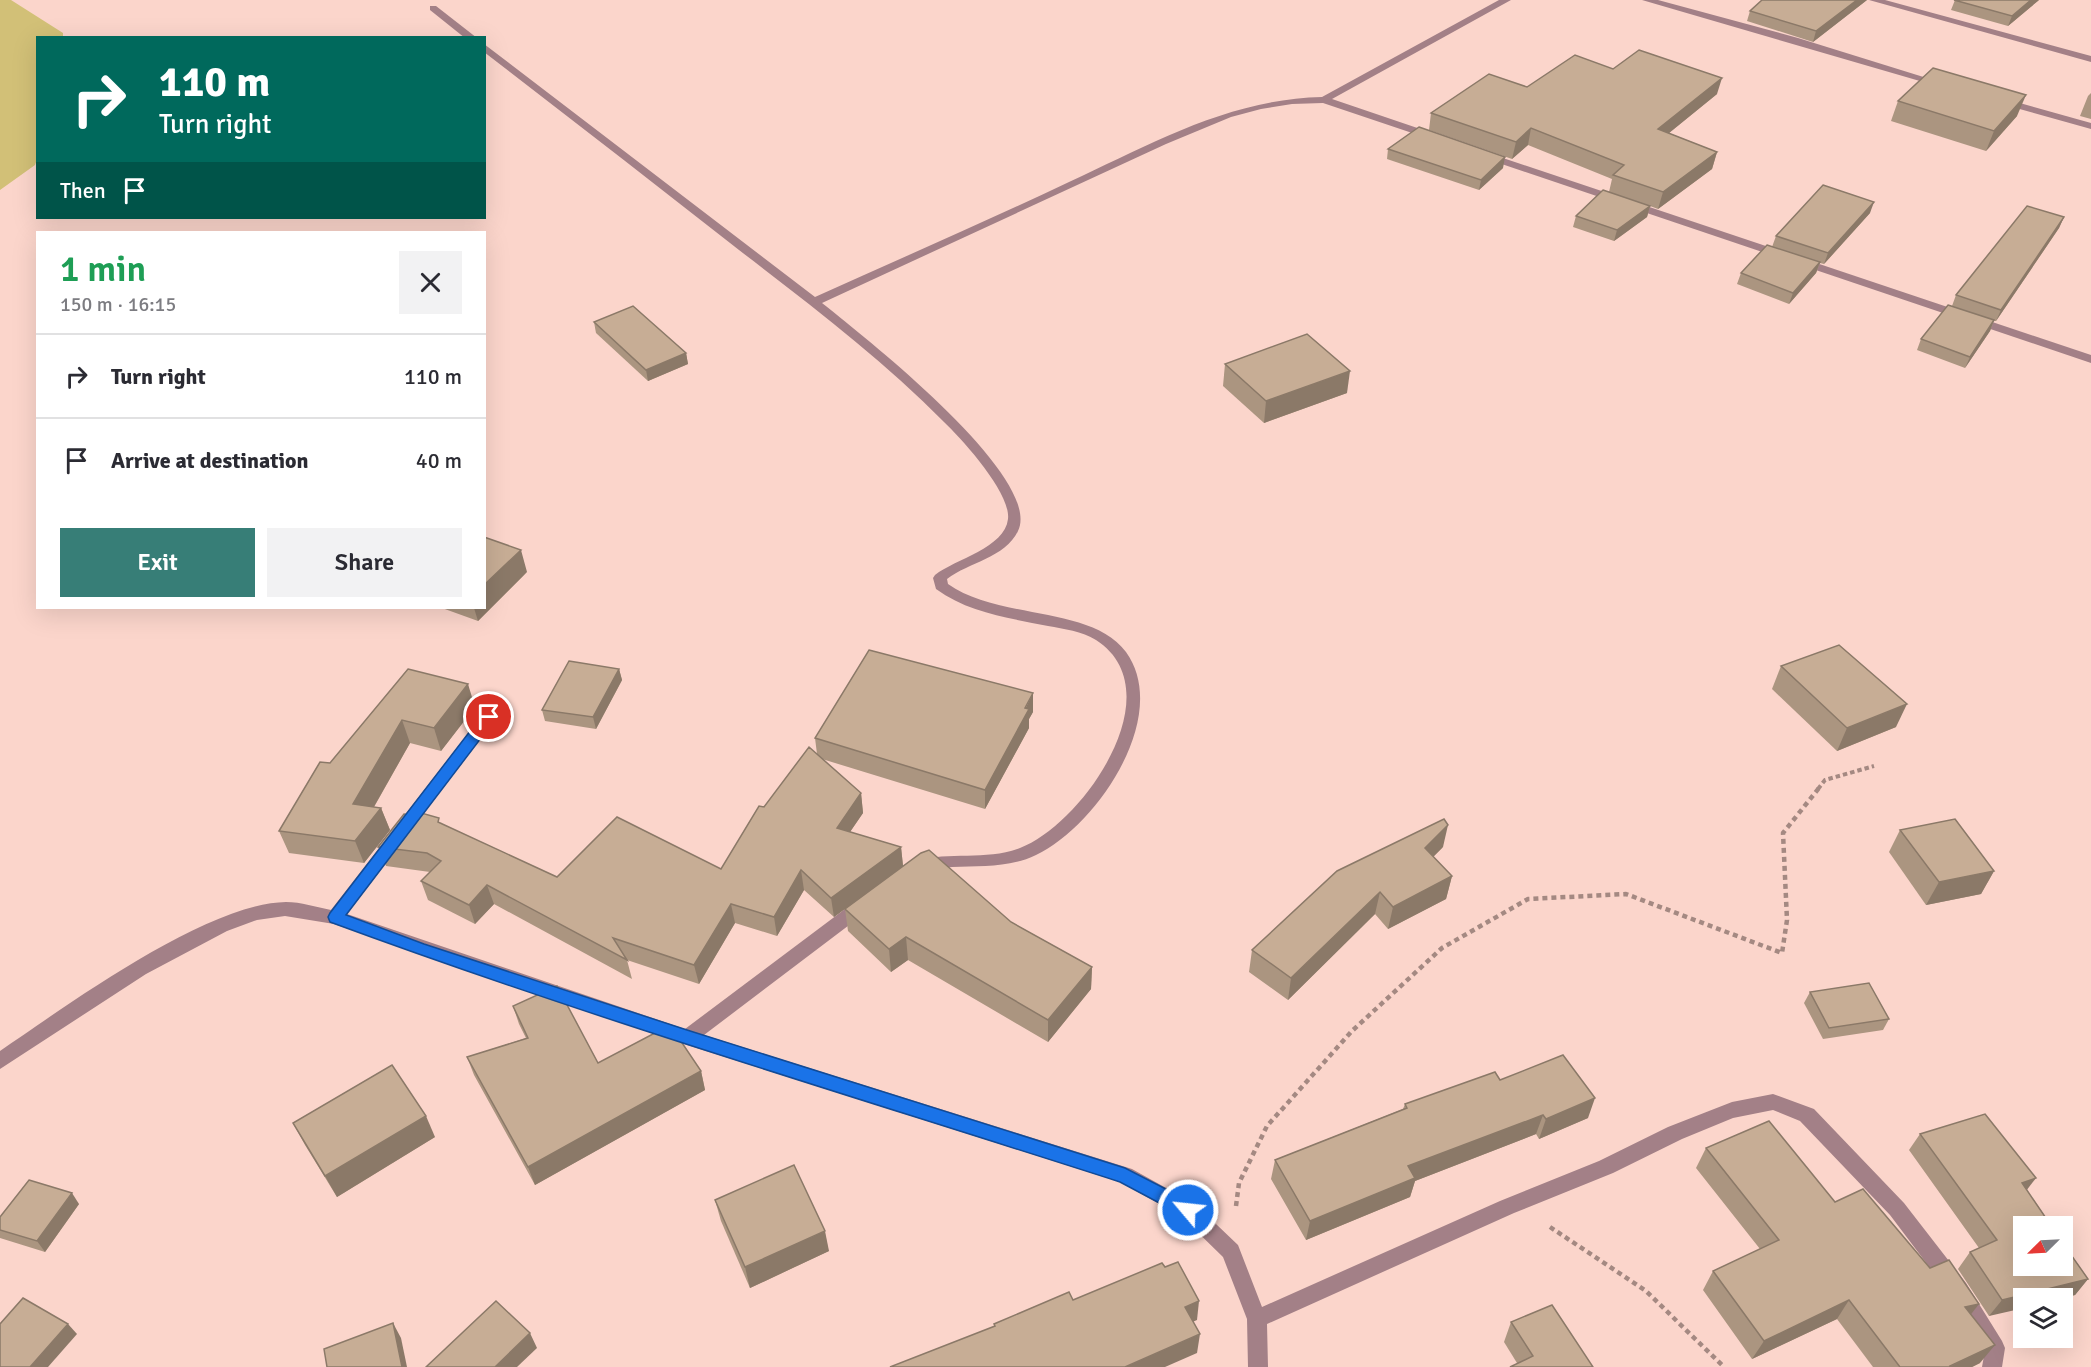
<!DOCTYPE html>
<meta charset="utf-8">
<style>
:root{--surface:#fff;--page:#f2f2f3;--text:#2b2b33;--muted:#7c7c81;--line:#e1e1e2;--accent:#377e77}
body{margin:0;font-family:Signika,sans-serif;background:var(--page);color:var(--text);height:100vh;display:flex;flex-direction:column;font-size:22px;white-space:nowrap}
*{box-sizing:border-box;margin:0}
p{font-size:20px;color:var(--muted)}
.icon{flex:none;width:33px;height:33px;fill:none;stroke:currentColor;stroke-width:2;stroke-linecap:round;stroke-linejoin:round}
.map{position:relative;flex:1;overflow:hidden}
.drawer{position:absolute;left:36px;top:231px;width:450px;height:378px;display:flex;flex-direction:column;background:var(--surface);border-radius:0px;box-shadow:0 6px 24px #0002}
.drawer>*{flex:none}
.top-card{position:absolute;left:36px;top:36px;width:450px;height:183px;border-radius:0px;box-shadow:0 6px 24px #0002;background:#00695c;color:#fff;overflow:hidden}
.needle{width:39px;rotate:246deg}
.fabs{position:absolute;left:2013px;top:1216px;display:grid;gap:12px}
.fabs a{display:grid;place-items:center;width:60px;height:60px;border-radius:0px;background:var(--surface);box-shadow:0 6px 24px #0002;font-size:30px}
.pin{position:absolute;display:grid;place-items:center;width:51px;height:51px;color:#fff;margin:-26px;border:3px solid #fff;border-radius:50%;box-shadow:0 2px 6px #0007}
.me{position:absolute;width:66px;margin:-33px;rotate:298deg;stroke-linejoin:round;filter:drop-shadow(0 0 4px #0008)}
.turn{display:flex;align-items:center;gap:21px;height:126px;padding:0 24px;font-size:27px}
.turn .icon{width:78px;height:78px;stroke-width:2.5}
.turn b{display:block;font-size:42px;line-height:51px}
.then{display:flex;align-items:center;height:57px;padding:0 24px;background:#0003;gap:12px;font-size:22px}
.round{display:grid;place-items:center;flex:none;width:63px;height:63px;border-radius:0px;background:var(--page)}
.overview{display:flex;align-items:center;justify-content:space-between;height:102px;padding:0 24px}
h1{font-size:36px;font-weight:600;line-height:45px;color:#1e9e55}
.button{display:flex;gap:12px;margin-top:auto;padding:12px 24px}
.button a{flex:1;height:69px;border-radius:0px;background:var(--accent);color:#fff;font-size:24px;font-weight:600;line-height:69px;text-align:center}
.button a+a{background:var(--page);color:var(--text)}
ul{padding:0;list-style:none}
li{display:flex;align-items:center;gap:18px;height:84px;padding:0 24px;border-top:2px solid var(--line)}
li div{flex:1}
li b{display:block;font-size:22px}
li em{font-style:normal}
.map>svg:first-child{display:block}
.green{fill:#d2c077}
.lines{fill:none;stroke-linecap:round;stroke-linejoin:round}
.path-far1{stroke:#a48982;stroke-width:4;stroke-dasharray:4.5 3;stroke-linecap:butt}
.path{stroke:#a48982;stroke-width:4.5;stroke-dasharray:5 4;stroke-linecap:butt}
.minor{fill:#a38087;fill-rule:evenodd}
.wall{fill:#ab9580}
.shaded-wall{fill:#8b7968}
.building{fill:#c7ad95;stroke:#8b7968;stroke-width:1.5}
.route{fill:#1a73e8;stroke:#114b97;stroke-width:1.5}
</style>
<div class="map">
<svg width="2091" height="1367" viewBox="0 0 2091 1367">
<rect width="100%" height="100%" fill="#fbd5cb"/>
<!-- green -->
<polygon class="green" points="0,0 11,0 63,33 63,37 38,38 37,159 35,165 0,190"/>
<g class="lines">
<!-- path-far1 -->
<polyline class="path-far1" points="1818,789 1825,780 1874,766"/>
<!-- path -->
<g class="path">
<polyline points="1236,1206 1239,1183 1267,1126 1352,1031 1442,948 1528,899 1626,894 1782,953 1787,920 1783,833 1819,788"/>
<polyline points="1550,1227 1646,1291 1724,1367"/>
</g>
<!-- minor -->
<g class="minor">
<path d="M1499,0H1511L1332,99L1438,135V139H1430L1323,103L1292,104L1261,109L1231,117L1166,144L822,303C862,335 1044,477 1018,531C1005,558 969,562 947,579L948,584C998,620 1091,605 1126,652C1172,716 1096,827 1036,855C1009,868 981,866 952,867C940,868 927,874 916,871L914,866L916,861C950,851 987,861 1020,848C1083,824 1175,691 1096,640C1082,631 1064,629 1048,626C1009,618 969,613 936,589L933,578L935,575C955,559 1005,548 1008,519C1011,493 962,439 944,422C882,359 809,304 739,250C655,184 570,118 484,52V44L815,297C899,259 985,222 1069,182C1151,144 1229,99 1322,97Z"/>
<polygon points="1642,0 1658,0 1798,38 1946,84 1937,86"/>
<polygon points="1869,0 1885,0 2091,56 2091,62"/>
<polygon points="430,6 436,6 477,38 465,38 430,10"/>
<polygon points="2002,98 2091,123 2091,129 1998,103 1997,101"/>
<polygon points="1485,152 2091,355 2091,363 1481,157 1480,155"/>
<path d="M489,712L494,713L497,717L494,721L347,914L685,1029L857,900L863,898L869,900L871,905L869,910L704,1035L1132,1169L1195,1204L1238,1245L1262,1307L1500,1201L1599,1161L1668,1127L1732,1102L1773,1094L1814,1109L1904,1203L1966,1283L2002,1341L2005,1348L2002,1367H1982L1985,1350L1952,1297L1890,1215L1800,1121L1773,1110L1733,1118L1682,1139L1613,1173L1514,1213L1267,1324L1268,1367H1248L1247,1319L1223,1257L1181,1216L1120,1182L687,1045L334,924L285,916L257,920L227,931L146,974L0,1069V1051C66,1006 207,903 286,902C301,902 316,907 331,910L484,713Z"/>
</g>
</g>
<!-- wall -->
<g class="wall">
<polygon points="1867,0 1813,42 1747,21 1750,11"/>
<polygon points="1955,0 2039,0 2008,26 1951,10"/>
<polygon points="1613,69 1717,94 1669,133 1717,152 1712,169 1658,209 1650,206 1647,217 1614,241 1573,227 1576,216 1609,192 1612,179 1528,145 1512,159 1429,130 1431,113 1527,87"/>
<polygon points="2091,93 2091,119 2080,116 2088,96"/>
<polygon points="1898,101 2017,116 1986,151 1891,121"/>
<polygon points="1388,149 1503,168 1479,190 1387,159"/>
<polygon points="1870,213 1824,264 1820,263 1816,273 1789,304 1737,284 1741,273 1772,247 1776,236"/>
<polygon points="2064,217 2059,228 1996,321 1994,321 1990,331 1965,368 1917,350 1921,339 1952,306 1956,295"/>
<polygon points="594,322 686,353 688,364 648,381 596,333"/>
<polygon points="1225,364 1347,393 1264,423 1223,386"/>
<polygon points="527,572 478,621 442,608 484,608"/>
<polygon points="1781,666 1896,727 1837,751 1772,689"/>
<polygon points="408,669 475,707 441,751 410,743 374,807 381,808 390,830 364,863 289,853 279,831"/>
<polygon points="619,669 622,680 596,729 545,721 542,710"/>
<polygon points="1033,712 1029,719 1029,728 985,809 822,759 861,793 863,813 850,832 901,847 903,866 1011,922 1092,967 1091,989 1048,1042 908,960 891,972 848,931 845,909 834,917 804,890 777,936 735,923 699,984 627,960 632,979 494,904 475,924 428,900 421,881 430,872 386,866 378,847 416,815 440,823 557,877 721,869 764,807 817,754 815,738"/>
<polygon points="1900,830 1994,871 1981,894 1926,905 1889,852"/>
<polygon points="1443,847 1433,857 1452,876 1446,899 1388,929 1375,914 1288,1000 1249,972 1252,950"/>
<polygon points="1810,992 1889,1019 1883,1030 1823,1039 1804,1003"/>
<polygon points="513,1006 598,1063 701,1071 705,1090 535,1185 474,1075 467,1057 526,1038 519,1024"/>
<polygon points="1500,1080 1588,1118 1539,1139 1536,1134 1415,1181 1410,1197 1306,1240 1271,1179 1275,1160 1403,1109 1405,1104"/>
<polygon points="293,1123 435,1137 337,1197 305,1145"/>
<polygon points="1920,1134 2027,1190 2088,1279 2075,1295 2059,1299 2024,1299 1989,1316 1958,1269 1970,1252 1979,1248 1909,1150"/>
<polygon points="1706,1148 1835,1202 1930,1268 1971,1314 1980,1363 1972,1367 1873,1367 1837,1319 1752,1359 1703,1290 1713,1271 1760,1249 1696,1168"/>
<polygon points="715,1200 829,1251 750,1288 721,1221"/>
<polygon points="79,1204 45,1252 0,1238 0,1217"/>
<polygon points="1511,1322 1593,1367 1517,1363 1504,1342"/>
</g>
<!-- shaded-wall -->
<g class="shaded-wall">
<polygon points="1857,0 1867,0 1813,42 1816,31"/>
<polygon points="2031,0 2039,0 2008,26 2012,16"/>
<polygon points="1722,78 1717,94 1653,146 1658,129"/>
<polygon points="2026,95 2017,116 1986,151 1994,131"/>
<polygon points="1531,128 1528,145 1512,159 1516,142"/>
<polygon points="1717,152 1712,169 1658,209 1663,192"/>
<polygon points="1505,157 1503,168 1479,190 1481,180"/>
<polygon points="1874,202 1870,213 1824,264 1828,253"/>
<polygon points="1650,206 1647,217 1614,241 1617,230"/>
<polygon points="2064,217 2059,228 1996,321 2001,310"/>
<polygon points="1820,262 1816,273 1789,304 1793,293"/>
<polygon points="1994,320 1990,331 1965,368 1970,357"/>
<polygon points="686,353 688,364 648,381 646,370"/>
<polygon points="1350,371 1347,393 1264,423 1266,401"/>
<polygon points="521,550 527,572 478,621 474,608 484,608 484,585"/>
<polygon points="619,669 622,680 596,729 593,717"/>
<polygon points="468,684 475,707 441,751 434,728"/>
<polygon points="1033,693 1033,712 1029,719 1029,728 985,809 985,790"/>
<polygon points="1907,704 1896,727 1837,751 1847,728"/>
<polygon points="402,720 410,743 363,826 353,804"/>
<polygon points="861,793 863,813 839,848 837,828"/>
<polygon points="381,808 390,830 364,863 355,841"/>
<polygon points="1448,825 1443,847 1420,870 1425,848"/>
<polygon points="901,847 903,866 834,917 831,898"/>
<polygon points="801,870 804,890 777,936 774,917"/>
<polygon points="1994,871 1981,894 1926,905 1939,882"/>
<polygon points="1452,876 1446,899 1388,929 1393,907"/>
<polygon points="487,885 494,904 475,924 469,905"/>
<polygon points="1380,892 1375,914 1288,1000 1291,978"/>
<polygon points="731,904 735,923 699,984 694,965"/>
<polygon points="906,937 908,960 891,972 889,949"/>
<polygon points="1092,967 1091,989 1048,1042 1048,1020"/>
<polygon points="701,1071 705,1090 535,1185 528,1167"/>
<polygon points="1595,1098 1588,1118 1539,1139 1546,1119"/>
<polygon points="1543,1115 1536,1134 1415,1181 1410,1197 1306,1240 1310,1221 1408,1166"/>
<polygon points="426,1116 435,1137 337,1197 325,1176"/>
<polygon points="2036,1178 2023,1195 2022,1183"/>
<polygon points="72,1193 79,1204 45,1252 37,1241"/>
<polygon points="825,1231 829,1251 750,1288 745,1267"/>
<polygon points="2088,1279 2075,1295 2059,1299 2024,1299 2024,1308 1989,1316 2002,1300"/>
<polygon points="1849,1300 1837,1319 1752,1359 1764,1341"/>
<polygon points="1199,1301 1197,1320 1183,1326 1185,1307"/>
<polygon points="1979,1304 1965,1322 1965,1307"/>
<polygon points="393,1323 401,1338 407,1367 402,1367"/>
<polygon points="68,1324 77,1334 48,1367 30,1367"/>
<polygon points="530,1333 537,1348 517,1367 495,1367"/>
<polygon points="1200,1334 1197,1353 1165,1367 1125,1367"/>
<polygon points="1995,1345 1980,1363 1972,1367 1949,1367"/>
</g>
<!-- building -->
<g class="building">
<polygon points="1762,0 1857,0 1816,31 1750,11"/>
<polygon points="1954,0 2031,0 2012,16"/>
<polygon points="1639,50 1722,78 1658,129 1717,152 1663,192 1613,175 1624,165 1531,128 1516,142 1431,113 1489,74 1527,87 1575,55 1613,69"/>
<polygon points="1933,68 2026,95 1994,131 1898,101"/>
<polygon points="1419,127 1505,157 1481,180 1388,149"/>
<polygon points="1823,185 1874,202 1828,253 1776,236"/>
<polygon points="1603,190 1650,206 1617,230 1576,216"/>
<polygon points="2027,206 2064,217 2001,310 1956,295"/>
<polygon points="1767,245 1820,262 1793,293 1741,273"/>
<polygon points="1948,305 1994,320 1970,357 1921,339"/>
<polygon points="633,306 686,353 646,370 594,322"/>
<polygon points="1307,334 1350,371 1266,401 1225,364"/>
<polygon points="484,537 521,550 484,585"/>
<polygon points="1839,645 1907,704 1847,728 1781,666"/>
<polygon points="869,650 1033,693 1025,708 1029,709 985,790 815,738"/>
<polygon points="569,661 619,669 593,717 542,710"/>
<polygon points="408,669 468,684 434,728 402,720 353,804 381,808 355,841 279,831 320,762 330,763"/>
<polygon points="809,747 861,793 837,828 901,847 831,898 801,870 774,917 731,904 694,965 613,938 627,960 487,885 469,905 421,881 441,861 427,853 378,847 404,814 416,815 418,812 439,818 438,822 557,877 617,817 721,869 759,806 764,807"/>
<polygon points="1444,819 1448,825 1425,848 1452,876 1393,907 1380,892 1291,978 1252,950 1337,871"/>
<polygon points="1955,819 1994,871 1939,882 1900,830"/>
<polygon points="929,850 1011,922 1092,967 1048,1020 906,937 889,949 845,909 921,853"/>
<polygon points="1869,983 1889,1019 1829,1028 1810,992"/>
<polygon points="557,986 598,1063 670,1025 701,1071 528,1167 467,1057 528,1038 513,1006"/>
<polygon points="1563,1055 1595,1098 1546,1119 1543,1115 1408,1166 1415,1178 1310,1221 1275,1160 1407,1108 1405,1104 1495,1072 1500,1080"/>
<polygon points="392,1065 426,1116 325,1176 293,1123"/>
<polygon points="1985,1114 2036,1178 2022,1183 2052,1227 2024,1227 2024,1266 2062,1266 2062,1242 2088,1279 2002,1300 1970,1252 1997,1240 1920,1134"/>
<polygon points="1769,1121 1835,1202 1863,1189 1930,1268 1949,1260 1979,1304 1965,1307 1995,1345 1950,1366 1951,1367 1900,1367 1849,1300 1764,1341 1713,1271 1779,1240 1706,1148"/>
<polygon points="794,1165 825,1231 745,1267 715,1200"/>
<polygon points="29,1180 72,1193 37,1241 0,1230 0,1217"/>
<polygon points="1178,1262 1199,1301 1185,1307 1200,1334 1125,1367 890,1367 995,1326 994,1324 1069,1292 1073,1300 1162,1263 1165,1267"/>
<polygon points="23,1298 68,1324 30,1367 0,1367 0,1324"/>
<polygon points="496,1301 530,1333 495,1367 426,1367"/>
<polygon points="1552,1305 1593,1367 1510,1367 1533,1356 1511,1322"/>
<polygon points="393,1323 402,1367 327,1367 324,1349"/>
</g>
<!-- route -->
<path class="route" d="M489,712L494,713V721L346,915L424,944L687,1030L1125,1168L1195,1204L1197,1210L1195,1215L1188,1218L1182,1215L1120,1182C856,1097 590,1018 330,922L328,917L330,913L484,713Z"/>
</svg>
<div class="fabs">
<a><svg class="needle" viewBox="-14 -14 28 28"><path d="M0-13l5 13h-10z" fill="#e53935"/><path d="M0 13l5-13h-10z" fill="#7c7c81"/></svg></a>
<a><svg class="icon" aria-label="layers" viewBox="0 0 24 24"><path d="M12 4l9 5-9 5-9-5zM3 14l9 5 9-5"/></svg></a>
</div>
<div class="pin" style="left:489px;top:717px;background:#d93025"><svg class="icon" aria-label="arrive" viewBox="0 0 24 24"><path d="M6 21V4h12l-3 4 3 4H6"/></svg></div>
<svg class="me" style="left:1188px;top:1210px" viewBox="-20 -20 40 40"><circle r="17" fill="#1a73e8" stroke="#fff" stroke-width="3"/><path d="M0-11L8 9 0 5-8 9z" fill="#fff"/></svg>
<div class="top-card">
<div class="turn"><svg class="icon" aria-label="right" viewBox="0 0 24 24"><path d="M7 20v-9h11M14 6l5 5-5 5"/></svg><div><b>110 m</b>Turn right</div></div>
<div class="then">Then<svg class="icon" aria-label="arrive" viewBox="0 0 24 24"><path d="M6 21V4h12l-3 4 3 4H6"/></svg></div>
</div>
<section class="drawer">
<div class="overview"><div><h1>1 min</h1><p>150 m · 16:15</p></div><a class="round"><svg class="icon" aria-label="close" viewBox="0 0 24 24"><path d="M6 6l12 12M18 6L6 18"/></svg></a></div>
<ul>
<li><svg class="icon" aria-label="right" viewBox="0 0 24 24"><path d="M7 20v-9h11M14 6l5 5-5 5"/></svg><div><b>Turn right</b></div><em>110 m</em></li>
<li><svg class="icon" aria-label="arrive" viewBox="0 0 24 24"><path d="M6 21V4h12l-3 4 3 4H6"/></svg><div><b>Arrive at destination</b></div><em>40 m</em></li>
</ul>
<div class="button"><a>Exit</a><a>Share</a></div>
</section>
</div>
